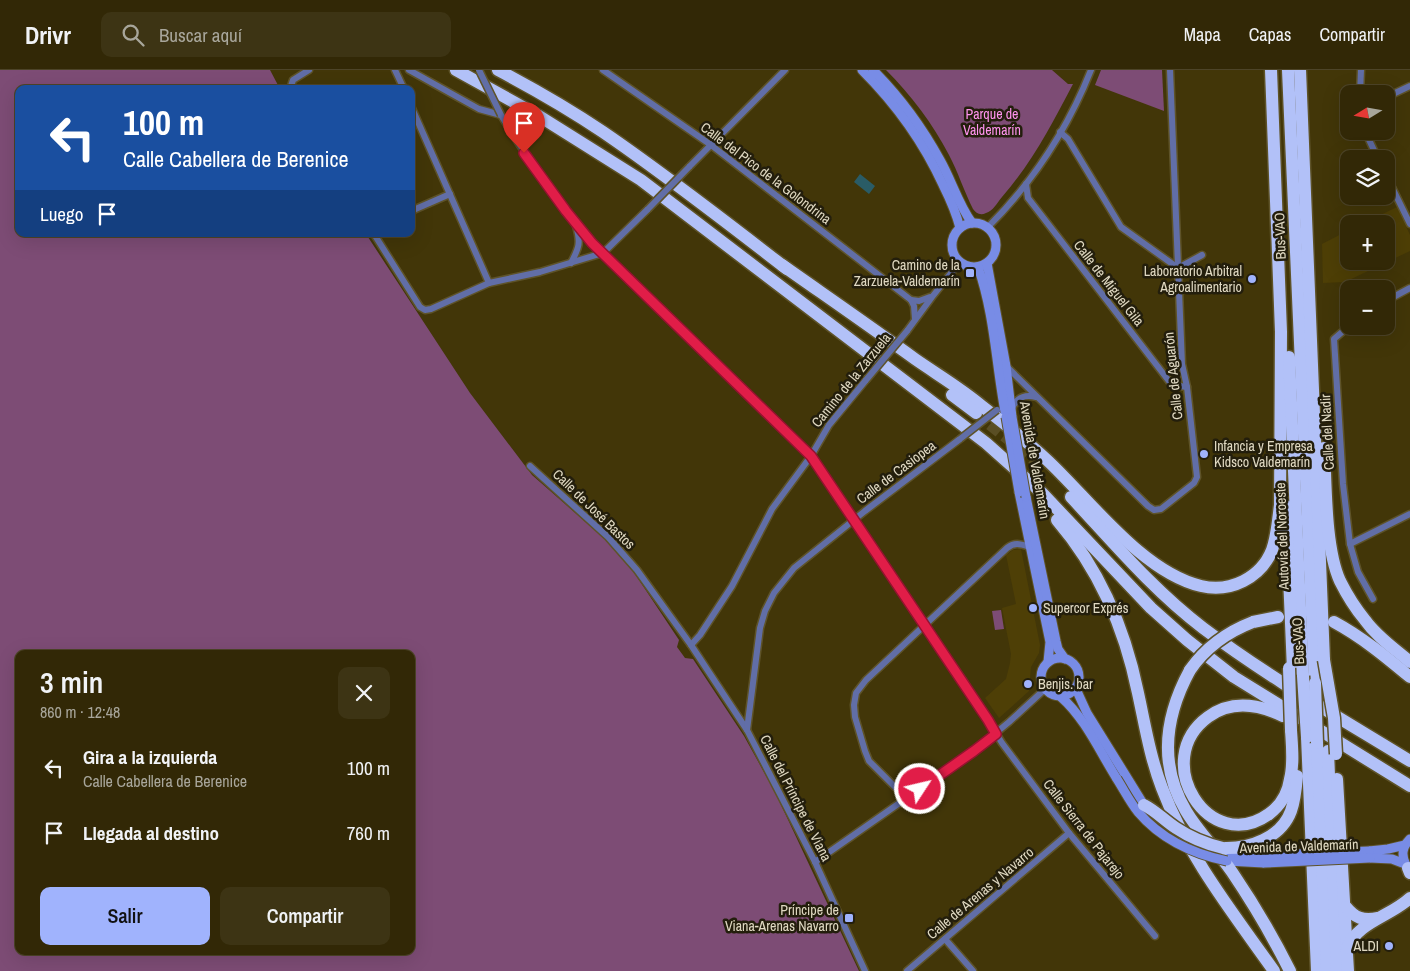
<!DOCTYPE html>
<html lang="es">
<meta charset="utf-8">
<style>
:root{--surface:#322806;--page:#3d3414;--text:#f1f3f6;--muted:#a8a69b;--line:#4d4428;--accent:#a0b3fd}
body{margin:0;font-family:"Archivo Narrow",sans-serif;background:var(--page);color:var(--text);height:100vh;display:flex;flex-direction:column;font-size:19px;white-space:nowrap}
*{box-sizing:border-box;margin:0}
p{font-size:16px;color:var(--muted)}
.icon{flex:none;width:28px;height:28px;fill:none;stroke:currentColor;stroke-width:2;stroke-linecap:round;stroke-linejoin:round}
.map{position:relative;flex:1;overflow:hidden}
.side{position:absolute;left:15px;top:580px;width:400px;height:305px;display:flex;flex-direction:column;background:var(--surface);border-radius:10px;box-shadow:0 5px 20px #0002,0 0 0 1px var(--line)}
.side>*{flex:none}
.top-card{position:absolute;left:15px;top:15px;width:400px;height:152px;border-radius:10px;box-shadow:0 5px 20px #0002,0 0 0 1px var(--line);background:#1a4fa0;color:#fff;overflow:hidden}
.needle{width:32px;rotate:259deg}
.fabs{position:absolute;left:1340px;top:15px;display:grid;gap:10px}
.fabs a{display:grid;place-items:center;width:55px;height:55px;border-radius:10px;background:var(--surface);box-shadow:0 5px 20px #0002,0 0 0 1px var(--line);font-size:25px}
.pin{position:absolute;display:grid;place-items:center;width:42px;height:42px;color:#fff;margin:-51px -21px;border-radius:50% 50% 50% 0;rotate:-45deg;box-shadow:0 0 5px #0007}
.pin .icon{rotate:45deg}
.me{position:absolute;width:55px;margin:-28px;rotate:55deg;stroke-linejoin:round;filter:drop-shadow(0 0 4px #0008)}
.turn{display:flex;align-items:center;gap:18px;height:105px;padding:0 25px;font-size:22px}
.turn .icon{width:65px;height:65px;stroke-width:2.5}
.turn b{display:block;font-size:35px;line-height:42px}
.then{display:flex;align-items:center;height:48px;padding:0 25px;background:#0003;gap:10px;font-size:19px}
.round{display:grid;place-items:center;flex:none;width:52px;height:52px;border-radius:10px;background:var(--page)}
.overview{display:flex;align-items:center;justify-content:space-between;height:85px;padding:0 25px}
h1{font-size:30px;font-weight:600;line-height:38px}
.cta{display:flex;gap:10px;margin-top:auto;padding:10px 25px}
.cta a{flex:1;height:58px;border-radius:10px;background:var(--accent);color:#111;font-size:20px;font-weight:600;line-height:58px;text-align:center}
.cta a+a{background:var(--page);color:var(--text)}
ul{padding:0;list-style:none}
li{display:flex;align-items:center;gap:15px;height:65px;padding:0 25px}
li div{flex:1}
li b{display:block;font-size:19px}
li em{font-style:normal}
header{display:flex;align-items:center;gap:30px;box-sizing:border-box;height:70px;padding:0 25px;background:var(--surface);border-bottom:1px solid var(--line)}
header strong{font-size:24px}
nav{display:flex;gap:28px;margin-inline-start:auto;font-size:18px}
.search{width:350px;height:45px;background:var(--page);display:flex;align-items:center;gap:12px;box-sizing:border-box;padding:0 18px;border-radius:10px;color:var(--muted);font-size:19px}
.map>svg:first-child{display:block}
.built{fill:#4e3f06}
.green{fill:#7d4c75;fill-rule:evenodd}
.water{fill:#2a5c66}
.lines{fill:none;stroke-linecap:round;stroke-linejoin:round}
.highway-tunnel{stroke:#5a4e24;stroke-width:12;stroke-dasharray:12 6;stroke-linecap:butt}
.street-casing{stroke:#5e5329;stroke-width:9}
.secondary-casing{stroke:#5e5329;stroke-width:11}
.highway-casing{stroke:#5e5329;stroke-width:15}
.street{stroke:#616ea7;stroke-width:6}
.secondary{stroke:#788ce6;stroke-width:9}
.highway{stroke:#b2c1f8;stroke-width:12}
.street-bridge-casing{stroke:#5e5329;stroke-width:9;stroke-linecap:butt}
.secondary-bridge-casing{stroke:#5e5329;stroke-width:11;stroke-linecap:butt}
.highway-bridge-casing{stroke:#5e5329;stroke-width:15;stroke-linecap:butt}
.street-bridge{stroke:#616ea7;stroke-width:6}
.secondary-bridge{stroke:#788ce6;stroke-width:9}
.highway-bridge{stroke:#b2c1f8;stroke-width:12}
.route-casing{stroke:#92132f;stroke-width:12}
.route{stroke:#e11d48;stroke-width:9}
.poi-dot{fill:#a0b3fd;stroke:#231e0c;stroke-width:2}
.labels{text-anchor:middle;stroke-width:5;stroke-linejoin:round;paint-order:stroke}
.park-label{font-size:14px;fill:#ff93ee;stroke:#231e0c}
.street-label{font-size:14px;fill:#e0d9c2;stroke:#231e0c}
.poi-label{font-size:14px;fill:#e0d9c2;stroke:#231e0c;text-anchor:end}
</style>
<header>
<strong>Drivr</strong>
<div class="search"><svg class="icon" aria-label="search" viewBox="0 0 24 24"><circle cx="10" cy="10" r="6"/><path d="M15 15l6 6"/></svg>Buscar aquí</div>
<nav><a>Mapa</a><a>Capas</a><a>Compartir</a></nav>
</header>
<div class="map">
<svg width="1410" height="901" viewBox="0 0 1410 901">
<rect width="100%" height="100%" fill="#423608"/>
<!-- built -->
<g class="built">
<polygon points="1397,137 1410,165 1410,181 1345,212 1323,213 1322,174 1349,160 1349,191 1386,191 1386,154 1362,154"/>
<polygon points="1021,479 1040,575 1039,583 1031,597 1029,621 999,648 985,628 1006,609 1010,593 1011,584 1002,538 1016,534 1006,485 1013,480"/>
</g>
<!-- green -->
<g class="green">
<path d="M0,0H270L280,19H19V164H366L470,323L532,405L605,469L633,501L679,570L677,577L685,588L693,589L744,666L775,722L859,901H0ZM19,584H411V881H19Z"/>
<path d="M886,0H1052L1068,14H1073C1051,56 1033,91 1002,127C997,133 993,141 986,143C980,146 976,143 973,139C964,121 958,102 949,85C933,54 911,25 886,0Z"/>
<polygon points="1101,0 1162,0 1164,41 1095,15"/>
<polygon points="1001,540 1004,559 995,560 992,541"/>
</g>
<!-- water -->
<polygon class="water" points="860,104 875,116 869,124 854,112"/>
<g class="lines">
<!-- highway-tunnel -->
<polyline class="highway-tunnel" points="976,343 1043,397"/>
<defs>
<g id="street">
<polyline points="395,0 404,19"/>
<path d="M409,0L479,39L501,45C528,90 559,132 592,173L811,386L924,556L962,609L1002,673L1069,763L1155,866"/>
<polyline points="603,0 711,75 911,230"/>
<polyline points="290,19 293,10 309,0"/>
<polyline points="1360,24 1361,0"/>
<polyline points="1386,24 1393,24 1410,16"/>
<polyline points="411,36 489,213"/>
<polyline points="1365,61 1378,89"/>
<polyline points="1060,62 1068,69 1121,157 1178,198"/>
<polyline points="689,97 785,0"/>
<polyline points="1386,105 1410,154"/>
<polyline points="1026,114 1028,128 1035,137 1172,315 1187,317"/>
<polyline points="411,141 450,124"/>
<path d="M988,157C1032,113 1068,58 1091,0"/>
<polyline points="374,164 420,237 425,240 431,239 489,213 540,202 603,183 648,139"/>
<path d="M571,193C579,178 581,173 576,156"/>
<polyline points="1178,198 1202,185"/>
<polyline points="1386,231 1410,218"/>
<polyline points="915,249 914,236 911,230 919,231 930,227"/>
<polyline points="1349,256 1334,269 1343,414 1350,474 1358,502 1373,529"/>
<polyline points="907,261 932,227 959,193"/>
<polyline points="1006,296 1148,436 1154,440 1161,439 1194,413 1197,407 1187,317 1182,294 1170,0"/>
<path d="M1011,340C1016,328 1024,324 1036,327"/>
<polyline points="530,396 608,467 637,500 691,575 747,660 815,792 865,901"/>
<polyline points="1350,474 1410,444"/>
<polyline points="691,575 700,565 732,516 772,439 811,386 829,355 866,310"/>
<polyline points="747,660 760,558 765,541 774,523 794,498 865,441 960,369"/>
<path d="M906,728L869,691L865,681L855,647L854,635L856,623L866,610L1007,478C1015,472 1020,474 1030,477"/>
<polyline points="815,792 974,681 1009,652 1045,619"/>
<polyline points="945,869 973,901"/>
<polyline points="907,901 1069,763"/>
</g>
<g id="secondary">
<path d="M862,0C896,34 923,71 943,115C950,129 956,142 960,158"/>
<path d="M873,0C900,27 922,57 940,90C952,111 958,134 972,153"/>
<circle cx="974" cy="175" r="22"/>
<polyline points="987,193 1006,296 1012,347"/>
<path d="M978,197C995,245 996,297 1006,347"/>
<polyline points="1019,422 1050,572 1048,592"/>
<polyline points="1026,427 1056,571 1058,579 1065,589"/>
<circle cx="1060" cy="607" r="19"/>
<polyline points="1076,619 1087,643 1144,735"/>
<path d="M1061,627C1085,648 1100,682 1117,709"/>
<polyline points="1369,781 1388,779 1405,775"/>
<polyline points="1224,783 1248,786 1264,785"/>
<polyline points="1370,788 1392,789 1405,794"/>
<polyline points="1227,791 1264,793"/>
<path d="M1406,795C1401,785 1402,777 1410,769"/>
</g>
<g id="highway">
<polyline points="456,0 539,46 641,110 986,373 1042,423 1151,538 1187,570 1234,607 1410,716"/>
<path d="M498,0C534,19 569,39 603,62C666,105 726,152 787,199"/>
<polyline points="1288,0 1315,613"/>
<polyline points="1300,0 1324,590"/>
<path d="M782,195C826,226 871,257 915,289C938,305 962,319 983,337C1005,354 1027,371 1047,390C1090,430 1142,502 1201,516C1230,523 1261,508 1272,480C1277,466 1278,450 1280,435L1281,262L1271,0"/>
<polyline points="1289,287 1303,606"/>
<polyline points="952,325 976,343"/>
<path d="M1324,378C1326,415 1325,478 1340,511C1347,525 1355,538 1365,550C1377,567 1394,578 1410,592"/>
<path d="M1071,427C1113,472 1153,520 1203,558C1268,607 1340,648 1410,691"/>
<polyline points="1286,436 1293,600"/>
<path d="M1057,450C1100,500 1125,559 1138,623C1145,655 1150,687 1162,718C1187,785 1233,843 1274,901"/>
<polyline points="1253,552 1278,547"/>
<path d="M1334,552C1362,567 1386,587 1410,607"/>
<path d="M1190,600C1165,646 1158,694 1186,741C1199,763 1218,781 1232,802C1253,833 1273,867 1290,901"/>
<path d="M1283,646C1258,634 1231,630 1208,647C1149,690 1209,787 1269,744C1280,736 1288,723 1290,709C1294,694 1292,676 1291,660"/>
<polyline points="1307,667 1317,901"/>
<polyline points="1317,673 1327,901"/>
<polyline points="1328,681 1337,901"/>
<polyline points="1337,709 1348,901"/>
<path d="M1223,778C1250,779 1281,768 1291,741C1295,730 1296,718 1297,706"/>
<polyline points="1408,798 1410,803"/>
<path d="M1346,837C1355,848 1363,851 1378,848"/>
<path d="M1347,878C1358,852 1391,846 1410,828"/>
</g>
</defs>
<!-- street casing -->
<use href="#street" class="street-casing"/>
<!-- secondary casing -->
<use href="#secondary" class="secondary-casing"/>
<!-- highway casing -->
<use href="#highway" class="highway-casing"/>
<!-- street -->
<use href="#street" class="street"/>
<!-- secondary -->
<use href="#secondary" class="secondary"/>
<!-- highway -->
<use href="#highway" class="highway"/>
<defs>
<g id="street-bridge">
<polyline points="479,0 501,45"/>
<polyline points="648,139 689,97"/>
<polyline points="866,310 907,261"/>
<polyline points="960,369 997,340"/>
</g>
<g id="secondary-bridge">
<polyline points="1006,347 1019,422"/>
<polyline points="1012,347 1026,427"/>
<path d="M1117,709C1124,720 1130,732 1138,742C1161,769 1193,784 1227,791"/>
<polyline points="1264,785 1369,781"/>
<polyline points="1264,793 1370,788"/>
</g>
<g id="highway-bridge">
<polyline points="1324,590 1334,648 1336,684"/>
<polyline points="1289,598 1291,660"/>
<path d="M1190,600C1206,577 1227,562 1253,552"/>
<polyline points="1303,606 1307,667"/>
<polyline points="1315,613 1317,673"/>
<path d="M1144,735C1156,741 1165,751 1176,758C1191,768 1206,774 1223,778"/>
</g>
</defs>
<!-- street-bridge casing -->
<use href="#street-bridge" class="street-bridge-casing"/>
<!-- secondary-bridge casing -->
<use href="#secondary-bridge" class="secondary-bridge-casing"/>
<!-- highway-bridge casing -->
<use href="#highway-bridge" class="highway-bridge-casing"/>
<!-- street-bridge -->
<use href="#street-bridge" class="street-bridge"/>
<!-- secondary-bridge -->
<use href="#secondary-bridge" class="secondary-bridge"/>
<!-- highway-bridge -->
<use href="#highway-bridge" class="highway-bridge"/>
</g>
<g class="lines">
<defs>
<polyline id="route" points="524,83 566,141 592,173 811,386 988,650 996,664 974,681 920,719"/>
</defs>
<!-- route casing -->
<use href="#route" class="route-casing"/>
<!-- route -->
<use href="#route" class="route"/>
</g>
<!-- markers -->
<g class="poi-dot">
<rect x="965" y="198" width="10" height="10" rx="2.5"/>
<circle cx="1252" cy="209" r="5"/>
<circle cx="1204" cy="384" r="5"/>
<circle cx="1033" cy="538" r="5"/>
<circle cx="1028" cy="614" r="5"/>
<rect x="844" y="843" width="10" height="10" rx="2.5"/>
<circle cx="1389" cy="876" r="5"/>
</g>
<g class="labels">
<!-- park labels -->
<g class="park-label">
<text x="992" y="49">Parque de<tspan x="992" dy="16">Valdemarín</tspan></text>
</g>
<!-- street labels -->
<g class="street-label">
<text transform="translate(766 103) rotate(37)" y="5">Calle del Pico de la Golondrina</text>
<text transform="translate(1280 166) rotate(-92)" y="5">Bus-VAO</text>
<text transform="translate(1109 213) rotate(52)" y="5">Calle de Miguel Gila</text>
<text transform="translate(1173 306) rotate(-96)" y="5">Calle de Aguarón</text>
<text transform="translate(851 310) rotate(-51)" y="5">Camino de la Zarzuela</text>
<text transform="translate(1327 362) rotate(-93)" y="5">Calle del Nadir</text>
<text transform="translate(1035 390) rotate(80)" y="5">Avenida de Valdemarín</text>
<text transform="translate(896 402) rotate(-37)" y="5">Calle de Casiopea</text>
<text transform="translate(594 439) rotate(44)" y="5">Calle de José Bastos</text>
<text transform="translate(1282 466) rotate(-92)" y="5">Autovía del Noroeste</text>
<text transform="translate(1298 571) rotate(-93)" y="5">Bus-VAO</text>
<text transform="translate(796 728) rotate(63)" y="5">Calle del Príncipe de Viana</text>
<text transform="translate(1084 759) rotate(52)" y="5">Calle Sierra de Pajarejo</text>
<text transform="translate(1299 776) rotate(-2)" y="5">Avenida de Valdemarín</text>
<text transform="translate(980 823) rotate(-40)" y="5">Calle de Arenas y Navarro</text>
</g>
<!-- poi labels -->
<g class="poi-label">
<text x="960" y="200">Camino de la<tspan x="960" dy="16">Zarzuela-Valdemarín</tspan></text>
<text x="1242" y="206">Laboratorio Arbitral<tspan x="1242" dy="16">Agroalimentario</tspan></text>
<text x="1214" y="381" text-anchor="start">Infancia y Empresa<tspan x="1214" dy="16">Kidsco Valdemarín</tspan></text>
<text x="1043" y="543" text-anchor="start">Supercor Exprés</text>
<text x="1038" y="619" text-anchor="start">Benjis. bar</text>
<text x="839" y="845">Príncipe de<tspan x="839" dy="16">Viana-Arenas Navarro</tspan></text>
<text x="1379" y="881">ALDI</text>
</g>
</g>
</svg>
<div class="fabs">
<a><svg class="needle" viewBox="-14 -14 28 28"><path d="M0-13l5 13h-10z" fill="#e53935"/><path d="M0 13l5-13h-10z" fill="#a8a69b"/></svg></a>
<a><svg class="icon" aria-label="layers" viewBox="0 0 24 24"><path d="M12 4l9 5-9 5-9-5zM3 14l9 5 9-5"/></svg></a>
<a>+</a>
<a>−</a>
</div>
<div class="pin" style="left:524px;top:83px;background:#d93025"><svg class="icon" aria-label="arrive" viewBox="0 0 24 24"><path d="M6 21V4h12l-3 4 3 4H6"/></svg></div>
<svg class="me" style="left:920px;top:719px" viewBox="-20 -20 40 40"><circle r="17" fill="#e11d48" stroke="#fff" stroke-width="3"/><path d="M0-11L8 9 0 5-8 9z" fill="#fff"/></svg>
<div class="top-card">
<div class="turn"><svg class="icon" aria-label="left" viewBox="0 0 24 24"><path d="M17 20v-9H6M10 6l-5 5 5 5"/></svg><div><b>100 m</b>Calle Cabellera de Berenice</div></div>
<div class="then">Luego<svg class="icon" aria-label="arrive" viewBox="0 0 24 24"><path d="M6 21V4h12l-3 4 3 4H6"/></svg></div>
</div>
<section class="side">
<div class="overview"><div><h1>3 min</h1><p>860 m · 12:48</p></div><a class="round"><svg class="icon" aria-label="close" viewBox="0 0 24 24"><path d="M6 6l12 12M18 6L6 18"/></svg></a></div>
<ul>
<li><svg class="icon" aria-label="left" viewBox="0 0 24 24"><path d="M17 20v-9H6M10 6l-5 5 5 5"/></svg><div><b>Gira a la izquierda</b><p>Calle Cabellera de Berenice</p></div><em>100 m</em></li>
<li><svg class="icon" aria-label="arrive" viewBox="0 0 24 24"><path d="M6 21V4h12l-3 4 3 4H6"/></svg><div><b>Llegada al destino</b></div><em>760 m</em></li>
</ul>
<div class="cta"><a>Salir</a><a>Compartir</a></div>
</section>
</div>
